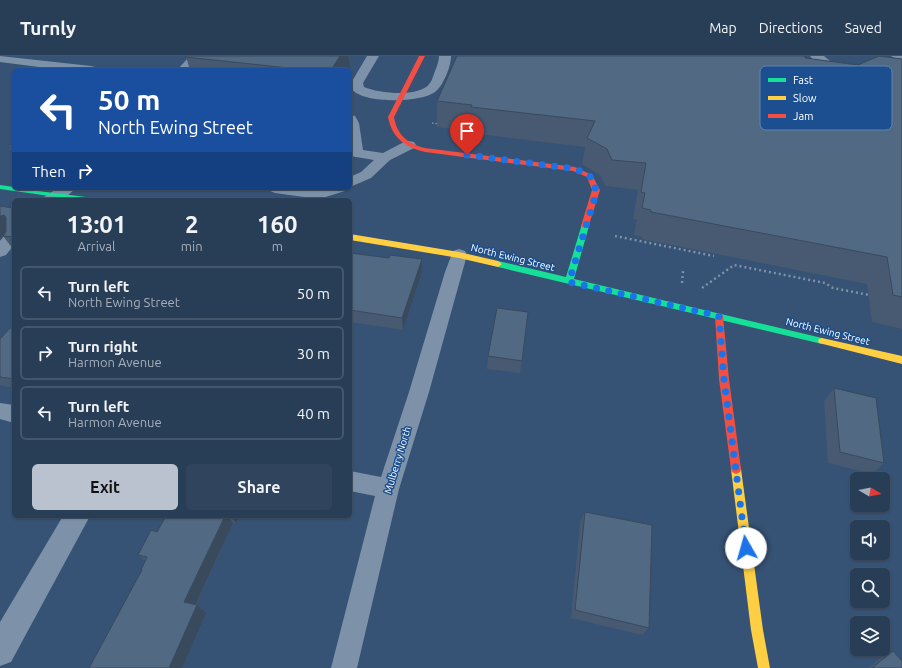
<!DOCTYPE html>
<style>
:root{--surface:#283e57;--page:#30455d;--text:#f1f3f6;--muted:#a5aeba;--line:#44576d;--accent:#b9c2ce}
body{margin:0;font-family:Ubuntu,sans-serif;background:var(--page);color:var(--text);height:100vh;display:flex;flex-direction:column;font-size:15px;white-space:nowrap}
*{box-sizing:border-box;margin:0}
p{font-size:13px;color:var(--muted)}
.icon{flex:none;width:22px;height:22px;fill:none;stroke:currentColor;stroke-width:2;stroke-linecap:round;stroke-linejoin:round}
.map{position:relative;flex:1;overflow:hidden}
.panel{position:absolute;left:12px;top:142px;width:340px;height:320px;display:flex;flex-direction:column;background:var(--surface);border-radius:6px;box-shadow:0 1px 3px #0004,0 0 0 1px var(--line)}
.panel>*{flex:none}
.hud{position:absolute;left:12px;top:12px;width:340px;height:122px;border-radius:6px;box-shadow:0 1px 3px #0004,0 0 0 1px var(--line);background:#1a4fa0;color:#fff;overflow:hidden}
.needle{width:26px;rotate:100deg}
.controls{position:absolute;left:850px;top:416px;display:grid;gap:8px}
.controls a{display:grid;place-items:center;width:40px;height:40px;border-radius:6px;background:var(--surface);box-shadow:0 1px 3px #0004,0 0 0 1px var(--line);font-size:20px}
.pin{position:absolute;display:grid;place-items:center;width:34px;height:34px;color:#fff;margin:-41px -17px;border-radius:50% 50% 50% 0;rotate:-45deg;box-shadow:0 0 4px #0007}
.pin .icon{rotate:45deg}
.me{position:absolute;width:44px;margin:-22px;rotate:353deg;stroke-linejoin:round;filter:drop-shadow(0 0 3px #0008)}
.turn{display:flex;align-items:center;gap:14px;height:84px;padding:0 20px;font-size:18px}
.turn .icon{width:52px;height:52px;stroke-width:2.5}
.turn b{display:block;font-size:28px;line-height:34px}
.then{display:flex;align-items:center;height:38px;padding:0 20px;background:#0003;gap:8px;font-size:15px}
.eta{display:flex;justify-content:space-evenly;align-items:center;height:68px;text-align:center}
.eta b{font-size:24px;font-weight:600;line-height:28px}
.button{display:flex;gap:8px;margin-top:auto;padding:8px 20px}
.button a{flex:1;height:46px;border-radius:6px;background:var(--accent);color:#111;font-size:16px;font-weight:600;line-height:46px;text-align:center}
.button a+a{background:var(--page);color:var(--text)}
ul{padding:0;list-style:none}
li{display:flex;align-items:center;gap:12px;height:54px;margin:0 8px 6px;padding:0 12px;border:2px solid var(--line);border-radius:6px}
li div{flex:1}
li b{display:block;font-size:15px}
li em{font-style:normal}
header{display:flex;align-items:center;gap:24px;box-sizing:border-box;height:56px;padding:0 20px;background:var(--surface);border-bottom:1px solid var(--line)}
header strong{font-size:19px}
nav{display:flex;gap:22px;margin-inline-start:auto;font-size:14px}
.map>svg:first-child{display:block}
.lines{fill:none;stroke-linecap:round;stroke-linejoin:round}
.path-far1{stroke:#7d92a8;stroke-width:1.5;stroke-dasharray:1.5 2;stroke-linecap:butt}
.path{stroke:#7d92a8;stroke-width:2.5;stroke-dasharray:2 3;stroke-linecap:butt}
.lane{fill:#7d92a8;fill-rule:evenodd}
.street{fill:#7d92a8;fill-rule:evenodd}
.fast{fill:#16e098;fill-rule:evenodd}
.slow{fill:#ffcf43;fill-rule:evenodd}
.jam{fill:#f24e42;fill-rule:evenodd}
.wall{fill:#475a72}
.shaded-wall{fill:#394a5c}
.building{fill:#526984;stroke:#394a5c}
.route{stroke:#1a73e8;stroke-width:7;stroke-dasharray:0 12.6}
.labels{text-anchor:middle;stroke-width:3;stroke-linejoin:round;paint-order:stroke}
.street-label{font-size:10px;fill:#fff;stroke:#1b4f8f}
.key{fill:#1b4f8f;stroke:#5f84b1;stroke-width:1}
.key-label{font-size:11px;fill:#fff}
</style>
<header>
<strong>Turnly</strong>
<nav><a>Map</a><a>Directions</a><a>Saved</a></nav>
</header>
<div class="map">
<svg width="902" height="612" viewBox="0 0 902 612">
<rect width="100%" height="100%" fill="#365274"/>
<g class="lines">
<!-- path-far1 -->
<polyline class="path-far1" points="432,67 439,68"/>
<!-- path -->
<g class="path">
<polyline points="615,180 714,200"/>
<polyline points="682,227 683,215"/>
<polyline points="702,232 734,209 825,227 833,232 869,239"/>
</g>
<!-- lane -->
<g class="lane">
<polygon points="0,0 91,10 95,11 97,14 62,14 0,6"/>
<polygon points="190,0 203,0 190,14 177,14"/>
<path d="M367,0H379L363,27L364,31C378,37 412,41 426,31C431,28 433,21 435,15C437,10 439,5 439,0H451C451,11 443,30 435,36C421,47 362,48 352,33L351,27Z"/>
<path d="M810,0H824L830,5L828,7C821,9 814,6 810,0Z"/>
<polygon points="891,0 902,0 902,6 898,5"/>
<polygon points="350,59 355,60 359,67 363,94 383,97 404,86 409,85 414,86 416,89 414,92 390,104 371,122 350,131 350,121 361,116 374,104 350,100"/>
<path d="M58,132H75C67,144 54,144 41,144L44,141Z"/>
<polygon points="268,132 319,133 347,132 345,135 319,143 275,137 270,135"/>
<polygon points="14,174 14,189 6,199 0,201 0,185 8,175"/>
<polygon points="459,193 465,195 467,199 429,336 399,433 357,612 331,612 375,440 350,435 350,415 381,421 409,336 445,216 453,195"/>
<polygon points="0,347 14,349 14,367 0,363"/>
</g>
<!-- street -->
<polygon class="street" points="63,460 90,460 11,606 0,610 0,566"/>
<!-- fast -->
<g class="fast">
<polygon points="0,129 14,131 14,132 94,142 98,144 78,144 0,133"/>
<polygon points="582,168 585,168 589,170 574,223 822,282 826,285 822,288 498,211 494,208 498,205 566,221"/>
</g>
<!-- slow -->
<g class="slow">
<polygon points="350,178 459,196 498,205 502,208 498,211 459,202 350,184"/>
<polygon points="822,282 902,300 902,308 819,287 818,285 819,283"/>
<polygon points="736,408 740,410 741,413 763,574 770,612 758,612 751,574 731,413 732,410"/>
</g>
<!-- jam -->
<g class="jam">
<path d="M419,0H425L394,61C397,79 408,88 425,92L575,111L592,119L600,134L588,172H585L581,170L592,134L587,121L573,115L425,96C405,91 392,82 388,61Z"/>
<polygon points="719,257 723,260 729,323 741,413 740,416 736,418 732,416 731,413 719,323 715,260"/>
</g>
</g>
<!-- wall -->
<g class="wall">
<polygon points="186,1 350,12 349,14 190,14"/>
<polygon points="805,2 858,9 902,3 902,273 872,266 867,228 642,183 642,181 634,179 637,164 633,163 638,134 605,130 601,120 582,108 585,91 470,77 470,75 437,71 437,45"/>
<polygon points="14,86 14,98 13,98 8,91"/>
<polygon points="0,150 14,152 14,193 13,193 3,180 6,175 0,183"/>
<polygon points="350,197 389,202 422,203 422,216 403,274 350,266"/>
<polygon points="14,273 14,332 0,329 0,283"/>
<polygon points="488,300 522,305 520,317 487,313"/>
<polygon points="834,332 884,407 872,418 828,407 824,345"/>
<polygon points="585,456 649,572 642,579 571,562 580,466"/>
<polygon points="166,460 239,460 236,468 233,467 196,549 206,557 141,514 145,505 138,499 157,476"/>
<polygon points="893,595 902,612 868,612 885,599"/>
</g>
<!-- shaded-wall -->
<g class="shaded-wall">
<polygon points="340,0 348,0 350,12 349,14 331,14"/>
<polygon points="4,159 14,173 7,174 0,183 0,160"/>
<polygon points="422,203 422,216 403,274 402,262"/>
<polygon points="225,460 228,460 233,467 193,554 184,546"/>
<polygon points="231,460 239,460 236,468"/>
<polygon points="197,549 206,557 182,612 169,612"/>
</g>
<!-- building -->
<g class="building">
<polygon points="186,0 340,0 331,14 307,14 186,1"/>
<polygon points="457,0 805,0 805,2 858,9 879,0 902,3 902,241 893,239 887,201 651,156 651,154 642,152 645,137 641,136 646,107 612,104 607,93 587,82 595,65 471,51 472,49 437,45"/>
<polygon points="14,86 14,92 8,91"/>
<polygon points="0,150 14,152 14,181 3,180 6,176 6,161 4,159 0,160"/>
<polygon points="350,197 389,202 390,199 422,203 402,262 350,254"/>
<polygon points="497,252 528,256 522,305 488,300"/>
<polygon points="10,272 14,273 14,323 0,321 0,283"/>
<polygon points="834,332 876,342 884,407 840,396"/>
<polygon points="585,456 652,469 649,572 575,554"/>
<polygon points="166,460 225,460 184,546 197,549 169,612 89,612 142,514 141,514 147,501 138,499 151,474 157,476"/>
<polygon points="893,595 902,605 902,612 872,612"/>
</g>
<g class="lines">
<!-- route -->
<path class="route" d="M467,99L568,112C585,115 598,120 595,141L569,226L719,260L724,323L746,492"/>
</g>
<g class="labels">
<!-- street labels -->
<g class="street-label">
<text transform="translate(513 201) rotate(14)" y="4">North Ewing Street</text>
<text transform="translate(828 275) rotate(14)" y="4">North Ewing Street</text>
<text transform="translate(397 404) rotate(-73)" y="4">Mulberry North</text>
</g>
</g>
<!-- legend -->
<rect x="760" y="10" width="132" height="64" rx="6" class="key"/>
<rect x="768" y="22" width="18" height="4" fill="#16e098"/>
<rect x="768" y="40" width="18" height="4" fill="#ffcf43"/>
<rect x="768" y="58" width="18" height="4" fill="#f24e42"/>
<g class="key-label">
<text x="793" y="28">Fast</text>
<text x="793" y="46">Slow</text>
<text x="793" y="64">Jam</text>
</g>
</svg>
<div class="controls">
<a><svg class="needle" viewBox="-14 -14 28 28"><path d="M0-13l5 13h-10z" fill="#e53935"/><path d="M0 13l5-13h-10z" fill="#a5aeba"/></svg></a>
<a><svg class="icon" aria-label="sound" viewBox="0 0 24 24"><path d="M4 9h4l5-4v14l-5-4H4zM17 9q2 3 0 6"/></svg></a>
<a><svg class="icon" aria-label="search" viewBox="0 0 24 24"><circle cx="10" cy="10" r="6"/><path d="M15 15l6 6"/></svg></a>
<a><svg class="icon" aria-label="layers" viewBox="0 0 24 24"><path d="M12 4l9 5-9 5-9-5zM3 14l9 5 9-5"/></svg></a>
</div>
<div class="pin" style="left:467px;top:99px;background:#d93025"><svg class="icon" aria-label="arrive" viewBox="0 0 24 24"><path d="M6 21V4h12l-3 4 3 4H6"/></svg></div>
<svg class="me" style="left:746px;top:492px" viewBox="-20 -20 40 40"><circle r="19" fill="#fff"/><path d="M0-13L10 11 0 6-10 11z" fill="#1a73e8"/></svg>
<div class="hud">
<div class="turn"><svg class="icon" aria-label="left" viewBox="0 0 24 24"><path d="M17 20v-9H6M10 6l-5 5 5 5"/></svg><div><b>50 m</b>North Ewing Street</div></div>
<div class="then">Then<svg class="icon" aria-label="right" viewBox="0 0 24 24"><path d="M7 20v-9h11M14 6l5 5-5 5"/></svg></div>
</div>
<section class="panel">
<div class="eta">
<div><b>13:01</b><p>Arrival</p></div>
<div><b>2</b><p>min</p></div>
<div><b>160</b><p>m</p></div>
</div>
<ul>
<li><svg class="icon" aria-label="left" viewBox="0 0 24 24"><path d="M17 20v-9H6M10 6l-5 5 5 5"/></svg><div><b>Turn left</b><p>North Ewing Street</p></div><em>50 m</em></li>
<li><svg class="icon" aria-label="right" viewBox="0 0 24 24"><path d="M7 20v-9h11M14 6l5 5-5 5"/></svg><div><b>Turn right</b><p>Harmon Avenue</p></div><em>30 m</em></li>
<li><svg class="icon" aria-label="left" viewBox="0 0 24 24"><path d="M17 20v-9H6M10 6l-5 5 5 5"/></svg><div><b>Turn left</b><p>Harmon Avenue</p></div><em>40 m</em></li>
</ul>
<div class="button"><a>Exit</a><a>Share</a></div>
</section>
</div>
